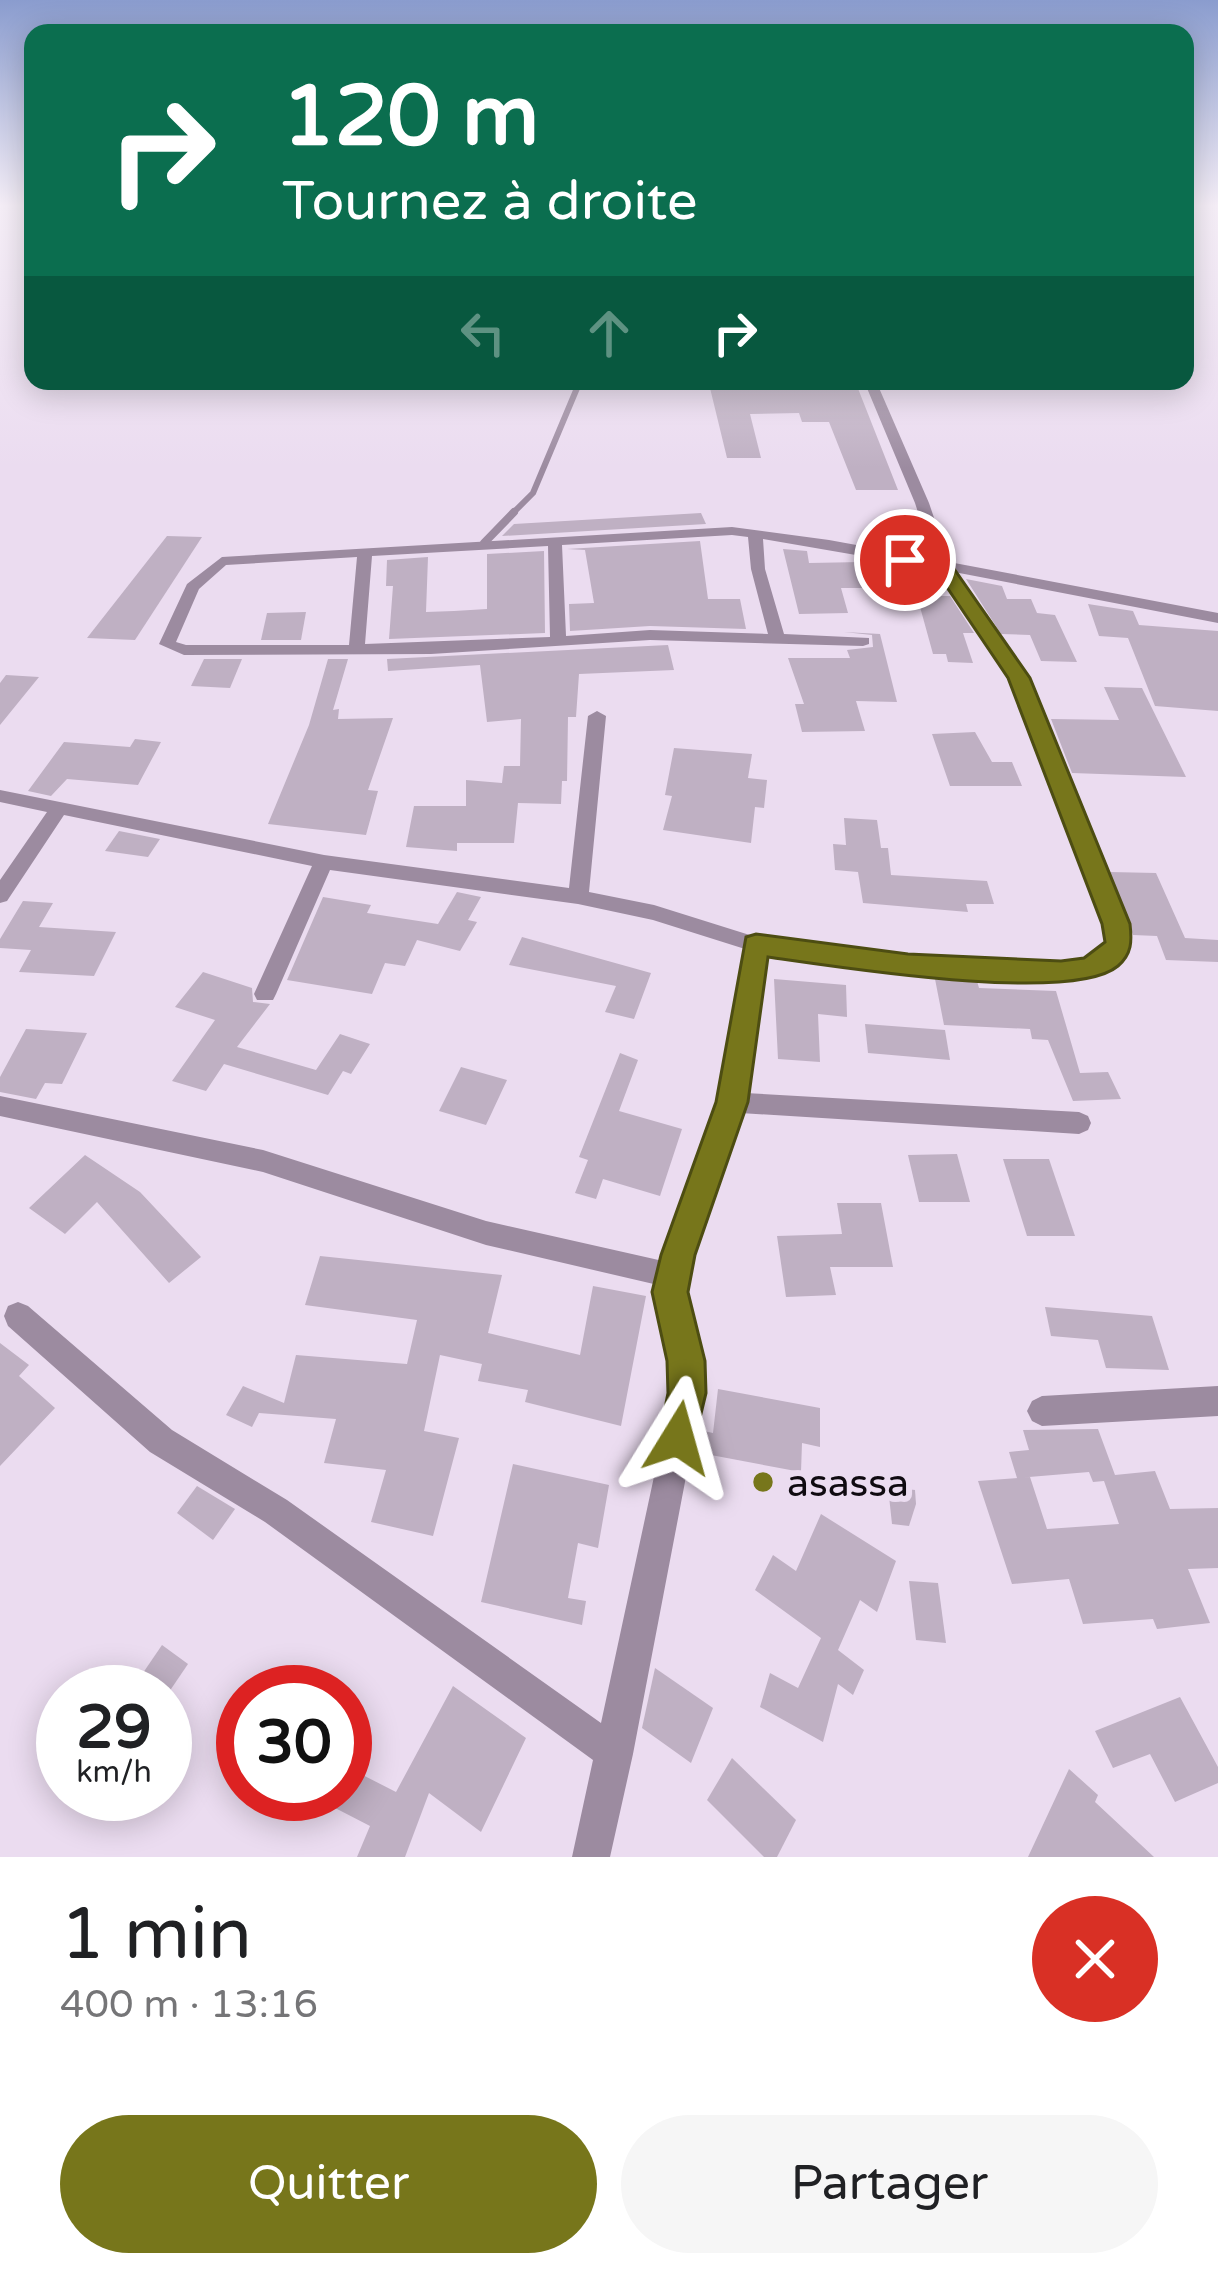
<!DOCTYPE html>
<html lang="fr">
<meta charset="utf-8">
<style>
:root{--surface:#fff;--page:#f6f6f6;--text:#202124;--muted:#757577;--accent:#77761b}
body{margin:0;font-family:"Varela Round",sans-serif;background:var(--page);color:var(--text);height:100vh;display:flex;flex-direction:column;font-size:45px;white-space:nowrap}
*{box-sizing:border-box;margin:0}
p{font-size:39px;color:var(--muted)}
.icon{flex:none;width:66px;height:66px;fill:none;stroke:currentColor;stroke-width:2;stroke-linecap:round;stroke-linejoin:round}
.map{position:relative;height:1857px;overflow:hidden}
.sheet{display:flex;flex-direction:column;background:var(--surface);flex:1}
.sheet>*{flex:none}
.banner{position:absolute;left:24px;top:24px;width:1170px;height:366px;border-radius:24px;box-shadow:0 6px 30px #0003;background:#0b6e4f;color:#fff;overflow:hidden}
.speed{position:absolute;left:36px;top:1665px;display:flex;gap:24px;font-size:60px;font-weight:700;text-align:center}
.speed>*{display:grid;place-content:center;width:156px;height:156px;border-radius:50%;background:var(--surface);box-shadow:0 6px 30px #0003;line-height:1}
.speed small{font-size:30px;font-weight:400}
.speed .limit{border:18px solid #d22;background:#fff;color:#111}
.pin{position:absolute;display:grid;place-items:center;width:102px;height:102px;color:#fff;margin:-51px;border:6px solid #fff;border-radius:50%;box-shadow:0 3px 12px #0007}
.me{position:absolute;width:132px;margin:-66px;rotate:8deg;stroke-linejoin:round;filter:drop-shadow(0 0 9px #0008)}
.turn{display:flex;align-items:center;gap:42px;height:252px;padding:0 60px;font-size:54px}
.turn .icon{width:156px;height:156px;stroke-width:2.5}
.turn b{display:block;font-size:84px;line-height:102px}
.lanes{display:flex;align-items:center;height:114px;padding:0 60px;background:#0003;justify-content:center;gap:60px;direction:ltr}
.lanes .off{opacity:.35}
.round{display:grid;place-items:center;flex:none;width:126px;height:126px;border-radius:63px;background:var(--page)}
.headline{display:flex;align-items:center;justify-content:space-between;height:204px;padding:0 60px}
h1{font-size:72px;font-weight:600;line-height:90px}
.button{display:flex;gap:24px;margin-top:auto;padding:24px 60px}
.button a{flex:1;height:138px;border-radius:72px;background:var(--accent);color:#fff;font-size:48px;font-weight:600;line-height:138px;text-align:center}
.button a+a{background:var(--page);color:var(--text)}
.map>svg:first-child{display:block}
.building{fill:#bfb0c3}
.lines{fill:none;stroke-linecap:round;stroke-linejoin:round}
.service-far1{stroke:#9c8ba0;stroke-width:6}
.service{stroke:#9c8ba0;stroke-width:8}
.minor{fill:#9c8ba0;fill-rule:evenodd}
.route{fill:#77761b;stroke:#4d4d12;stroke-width:3}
.poi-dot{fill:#77761b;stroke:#ebdcf0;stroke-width:4.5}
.labels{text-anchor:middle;stroke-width:12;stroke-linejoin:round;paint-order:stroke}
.near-poi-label{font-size:39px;fill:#0f0a10;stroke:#ebdcf0;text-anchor:start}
</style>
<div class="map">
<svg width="1218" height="1857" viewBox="0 0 1218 1857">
<rect width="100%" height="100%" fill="#ebdcf0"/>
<!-- building -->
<g class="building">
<polygon points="857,386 898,490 856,490 829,422 802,422 799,413 750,414 761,458 727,458 710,388"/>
<polygon points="701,513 706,524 502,536 514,524"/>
<polygon points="167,536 202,537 135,640 87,638"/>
<polygon points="700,541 708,599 740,599 746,629 650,626 570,631 569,604 594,603 585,550 567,549"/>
<polygon points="783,549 807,551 809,563 862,562 873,588 841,588 848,613 799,614"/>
<polygon points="544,551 545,633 389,639 393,586 386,586 387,560 428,557 426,612 454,611 487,609 487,554"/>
<polygon points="966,579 1002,586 1007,599 1031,599 1037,613 1055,615 1077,662 1041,661 1030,635 1001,634"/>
<polygon points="917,596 950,596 974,633 963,633 973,663 948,662 946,654 933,654"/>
<polygon points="1088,604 1133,611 1139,625 1218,631 1218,711 1155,706 1128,638 1099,636"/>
<polygon points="306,612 301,640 261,640 267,613"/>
<polygon points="844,632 880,634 897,702 856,701 865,731 802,732 795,704 804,704 788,658 850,658 847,650 873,647 872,635"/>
<polygon points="668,645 674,670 579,674 576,717 568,717 567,781 562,781 561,804 518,803 514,843 457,843 457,851 406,847 414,806 466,806 466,780 502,783 504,766 520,766 521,719 487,722 480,665 388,671 387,659"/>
<polygon points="204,659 242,659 230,688 191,686"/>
<polygon points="328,659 348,659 333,710 339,709 338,719 393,718 368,790 378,791 366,835 268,824 309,725"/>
<polygon points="6,675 39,677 0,725 0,683"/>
<polygon points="1104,687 1142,688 1186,777 1072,773 1051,719 1119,720"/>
<polygon points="975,732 992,762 1012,762 1022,786 950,786 932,734"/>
<polygon points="135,739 161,742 138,785 67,779 51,796 28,791 64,742 130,747"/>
<polygon points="674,748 752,754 748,778 767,780 764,808 755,807 751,843 663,830 672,796 665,795"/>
<polygon points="844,818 877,820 881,848 888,848 891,875 987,881 994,904 966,904 968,912 863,903 858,872 835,870 833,844 846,845"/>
<polygon points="119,831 160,839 148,857 105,851"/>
<polygon points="1110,872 1156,873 1185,938 1218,940 1218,962 1166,960 1157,936 1133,935"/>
<polygon points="457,892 481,897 468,920 477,922 460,951 417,940 405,966 385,963 372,994 287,980 323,897 371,905 367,913 438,924"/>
<polygon points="23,901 53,903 39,927 116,932 94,976 19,972 31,950 0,948 0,939"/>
<polygon points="522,937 651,973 634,1019 605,1012 616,986 509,965"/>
<polygon points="203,972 252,988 253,1002 270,1004 237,1047 316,1070 340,1034 370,1044 351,1074 343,1071 328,1095 224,1064 206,1091 172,1081 215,1020 175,1007"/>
<polygon points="774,979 846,985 847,1017 818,1014 820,1062 778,1059"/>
<polygon points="935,979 977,981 979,988 1056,991 1080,1073 1108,1072 1121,1099 1073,1101 1048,1040 1032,1039 1030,1029 944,1025"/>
<polygon points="865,1024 945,1030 950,1060 868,1053"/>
<polygon points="26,1029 87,1033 62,1084 45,1083 36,1099 0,1092 0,1077"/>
<polygon points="620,1053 638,1060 619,1111 682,1129 660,1196 603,1179 596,1199 575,1193 588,1160 579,1157"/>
<polygon points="461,1067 507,1080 486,1125 439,1111"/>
<polygon points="957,1154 970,1202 919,1202 908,1155"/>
<polygon points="85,1155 140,1192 201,1257 169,1283 97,1202 65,1234 29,1208"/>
<polygon points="1003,1159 1049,1159 1075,1236 1027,1236"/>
<polygon points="837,1203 881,1203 893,1267 830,1267 836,1295 786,1297 777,1236 842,1234"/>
<polygon points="320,1256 502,1275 488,1333 580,1355 593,1286 646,1296 621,1426 525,1402 528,1390 478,1381 482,1364 440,1355 424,1431 459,1438 433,1536 371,1522 386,1470 324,1463 336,1419 259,1413 252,1427 226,1415 243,1386 284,1403 296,1355 407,1364 417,1320 305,1305"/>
<polygon points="1045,1307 1152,1316 1169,1370 1106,1368 1098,1340 1051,1336"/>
<polygon points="0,1343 29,1365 19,1376 55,1408 0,1466"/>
<polygon points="718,1389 820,1408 820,1447 802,1443 801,1472 695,1452 699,1430 713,1433"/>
<polygon points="1098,1429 1115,1475 1155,1471 1170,1509 1218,1508 1218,1568 1188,1569 1210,1623 1157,1629 1153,1619 1083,1624 1069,1579 1012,1584 978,1481 1030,1477 1047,1529 1119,1524 1104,1481 1093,1482 1089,1472 1017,1478 1009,1452 1029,1450 1023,1430"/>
<polygon points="513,1464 609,1485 598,1548 578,1543 568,1598 586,1601 582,1625 481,1602"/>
<polygon points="197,1486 235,1509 213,1540 177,1513"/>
<polygon points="888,1487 915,1490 916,1504 909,1526 892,1524"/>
<polygon points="821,1514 896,1561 877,1612 860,1600 838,1650 864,1670 853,1695 838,1684 823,1742 760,1707 770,1673 798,1688 821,1638 755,1590 773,1555 796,1571"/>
<polygon points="909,1581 938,1583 946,1643 916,1640"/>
<polygon points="162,1645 188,1664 169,1692 130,1692"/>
<polygon points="655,1668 713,1708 691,1763 642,1728"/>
<polygon points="453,1686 526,1738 481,1832 429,1793 405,1857 357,1857 370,1826 308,1794 345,1794 345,1766 396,1792"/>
<polygon points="1180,1697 1218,1767 1218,1783 1175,1802 1150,1754 1113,1768 1095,1731"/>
<polygon points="732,1758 796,1820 777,1857 764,1857 707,1800"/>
<polygon points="1069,1769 1098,1795 1095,1802 1154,1857 1028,1857"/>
</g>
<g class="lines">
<!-- service-far1 -->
<polyline class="service-far1" points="511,515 533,493 580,381"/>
<!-- service -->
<polyline class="service" points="484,543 514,512"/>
<!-- minor -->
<g class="minor">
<path d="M864,381H876L929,503L949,562L1218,613V623L954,572L1037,696L1126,924L1130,943L1117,964L1089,976L1061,980L908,973L765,954L745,1093L1079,1112L1088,1116L1091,1123L1088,1130L1079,1134L740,1113L691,1255L684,1292L695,1332L702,1393L633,1754L610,1857H572L593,1760L265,1522L150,1452L8,1326L4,1316L8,1306L18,1302L28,1306L172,1430L287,1500L601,1723L672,1393L667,1332L656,1292L658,1285L486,1245L263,1172L0,1116V1096L263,1150L486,1221L663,1261L720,1102L745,949L653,920L578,904L330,870L276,994L273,1000H257L254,994L312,866L64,815L7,901L0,903V880L47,812L0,802V790L324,855L569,888L588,716L597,711L606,716L589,892L654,905L756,937L908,957L1061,964C1081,961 1097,959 1108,942L1106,924L1021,696L937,569L763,539L765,569L784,634L869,638V644L863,646L650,640L431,654L184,655L159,644L187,584L222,557L732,527L829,540L933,559L915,503ZM732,535L748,537L751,569L768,634L650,630L566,636L562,545ZM548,546L550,637L365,644L372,556ZM357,557L349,645H186L176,642L199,589L226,565Z"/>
<polygon points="1218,1386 1218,1416 1042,1426 1032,1421 1027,1411 1032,1401 1042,1396"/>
</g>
</g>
<!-- sky -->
<linearGradient id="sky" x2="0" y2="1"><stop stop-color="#8a9cce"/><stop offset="0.44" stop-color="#f6eff8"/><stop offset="1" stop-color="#f6eff8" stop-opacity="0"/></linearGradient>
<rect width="1218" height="468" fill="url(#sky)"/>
<!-- route -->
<path class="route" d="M905,554L950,563L1030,678L1130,924C1132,941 1132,954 1118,966C1072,1005 833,966 768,957L748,1102L695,1255L688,1292L705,1361L706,1393L692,1451L678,1457L665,1451L659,1438L668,1393L667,1361L652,1292L661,1255L716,1102L746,937L756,934L908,954L1061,961L1084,958L1105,942L1102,924L1008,678L936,571L898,563V556Z"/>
<!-- markers -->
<circle class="poi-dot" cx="763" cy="1482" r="12"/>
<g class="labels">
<!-- near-poi labels -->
<g class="near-poi-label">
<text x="787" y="1496">asassa</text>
</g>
</g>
</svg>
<div class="speed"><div>29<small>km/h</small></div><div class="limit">30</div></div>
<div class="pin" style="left:905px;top:560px;background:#d93025"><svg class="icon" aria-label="arrive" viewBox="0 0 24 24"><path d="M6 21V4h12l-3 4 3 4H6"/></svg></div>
<svg class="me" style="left:678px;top:1438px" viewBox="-20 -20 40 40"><path d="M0-17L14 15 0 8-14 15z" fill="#77761b" stroke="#fff" stroke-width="4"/></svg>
<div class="banner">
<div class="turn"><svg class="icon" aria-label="right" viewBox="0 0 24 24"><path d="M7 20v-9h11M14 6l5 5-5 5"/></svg><div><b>120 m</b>Tournez à droite</div></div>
<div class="lanes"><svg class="icon off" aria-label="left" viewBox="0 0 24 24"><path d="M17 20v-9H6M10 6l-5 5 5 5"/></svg><svg class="icon off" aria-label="ahead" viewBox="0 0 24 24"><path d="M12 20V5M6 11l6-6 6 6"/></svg><svg class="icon" aria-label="right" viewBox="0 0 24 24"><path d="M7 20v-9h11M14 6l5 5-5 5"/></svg></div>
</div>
</div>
<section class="sheet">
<div class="headline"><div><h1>1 min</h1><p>400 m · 13:16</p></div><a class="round" style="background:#d93025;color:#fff"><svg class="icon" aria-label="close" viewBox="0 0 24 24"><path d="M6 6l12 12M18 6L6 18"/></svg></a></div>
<div class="button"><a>Quitter</a><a>Partager</a></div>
</section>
